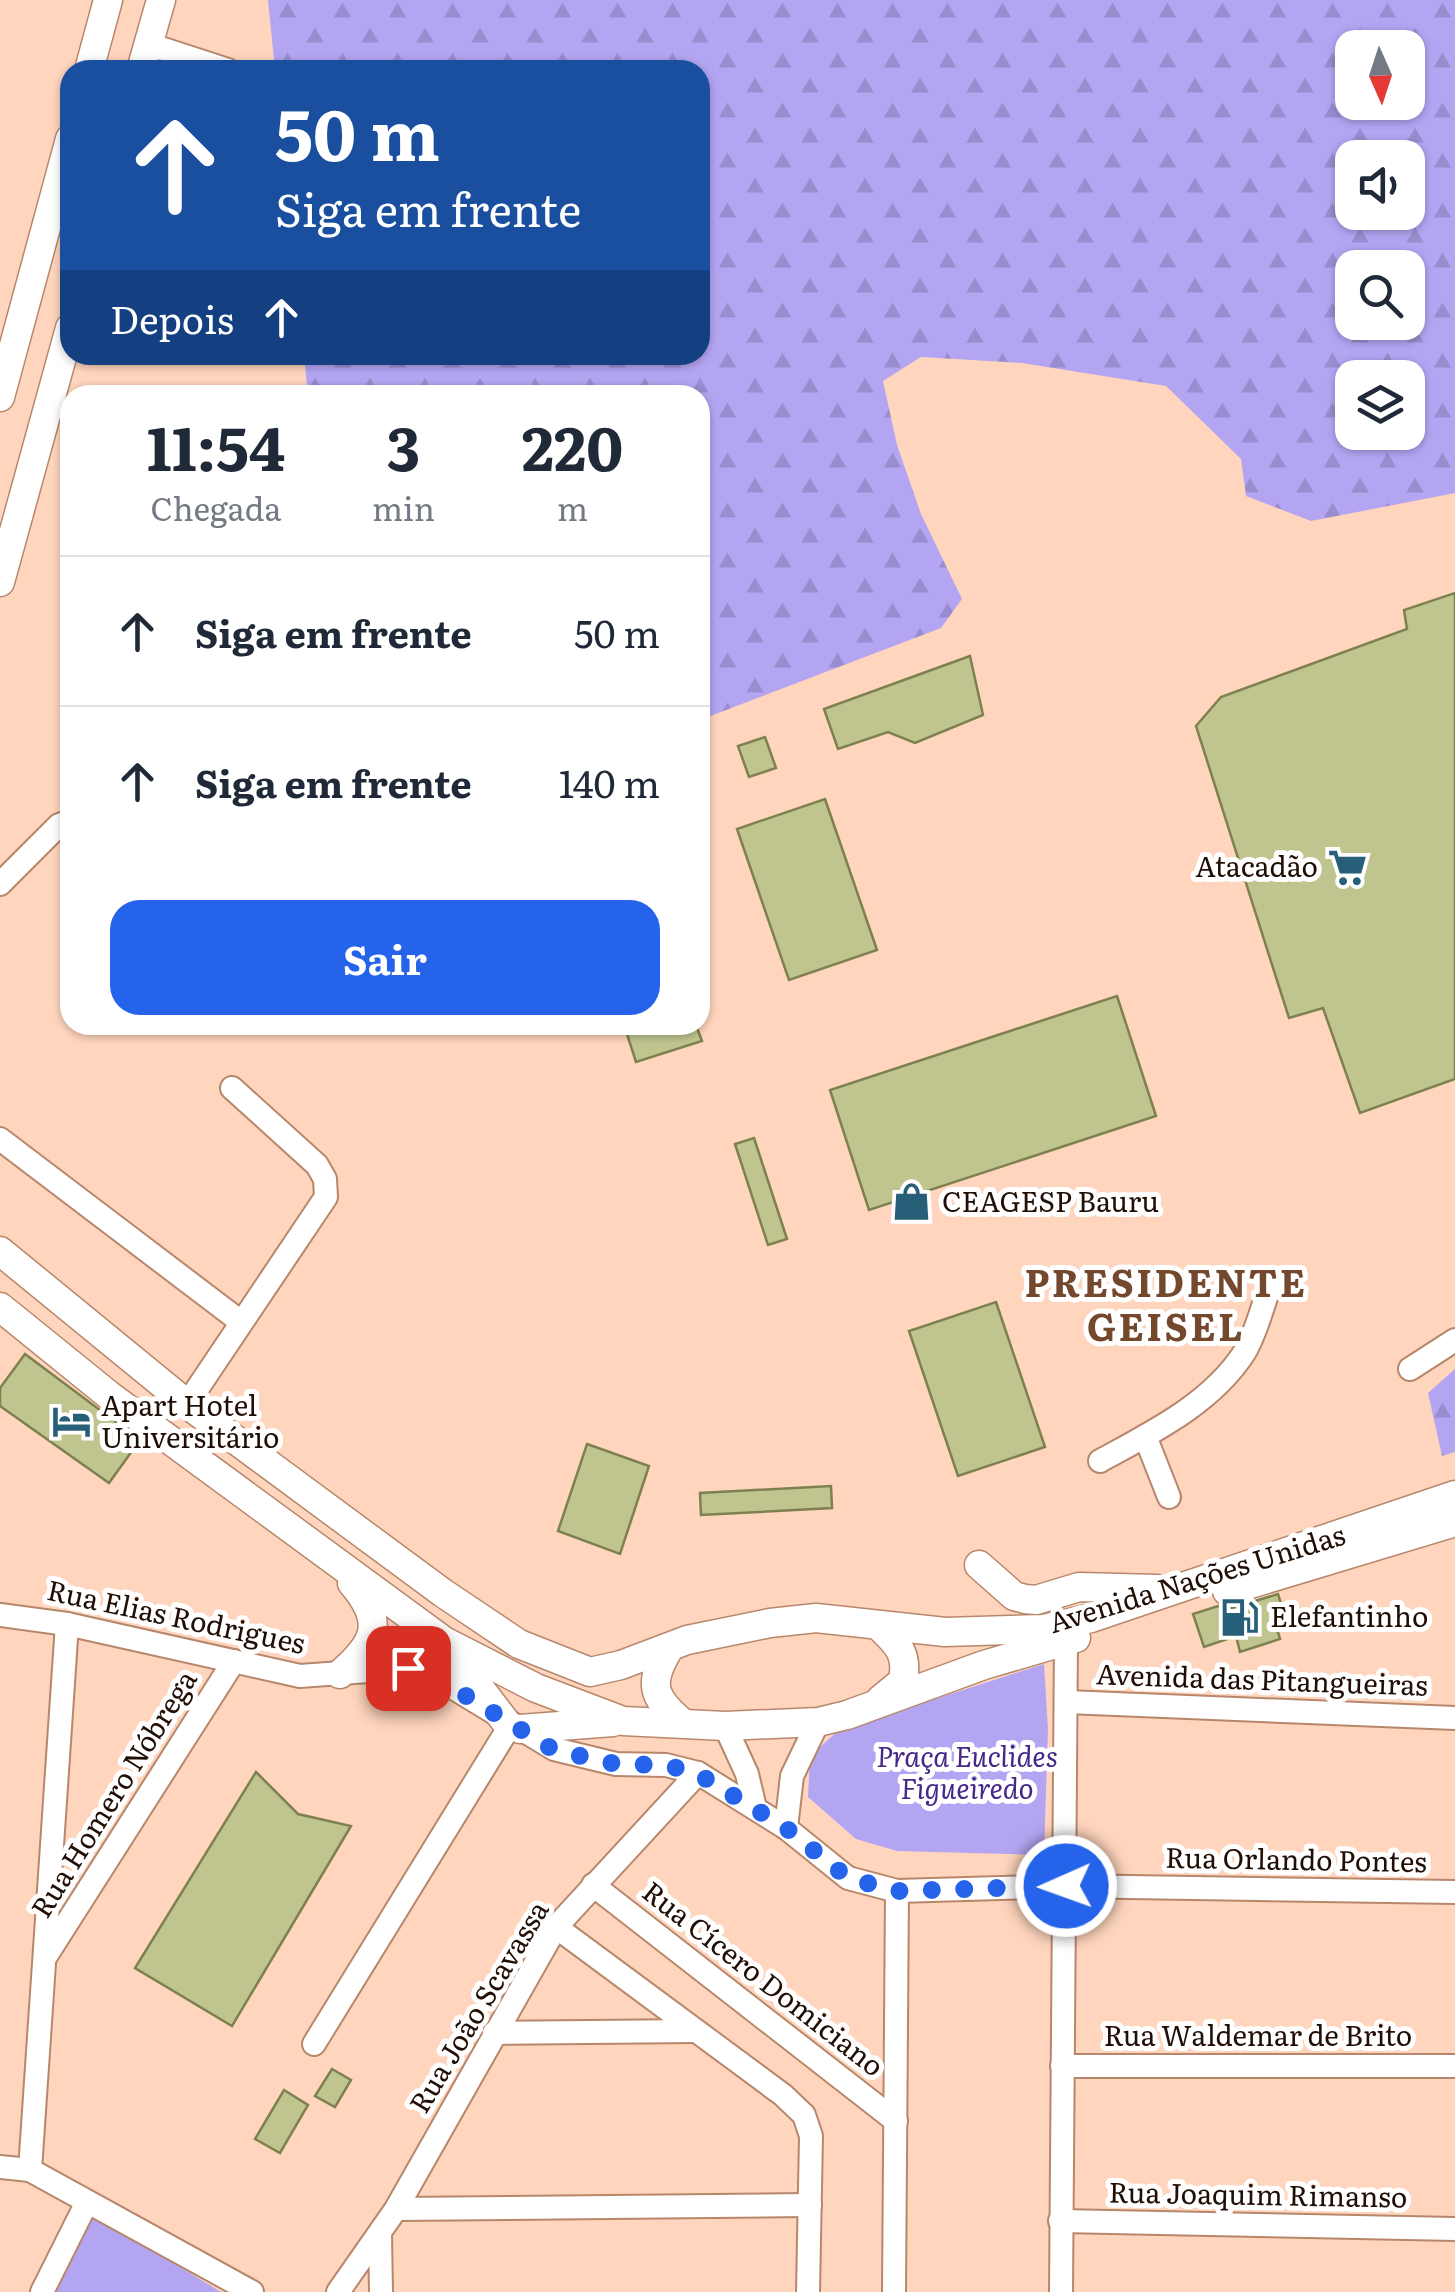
<!DOCTYPE html>
<html lang="pt">
<meta charset="utf-8">
<style>
:root{--surface:#fff;--page:#f2f2f3;--text:#1f2937;--muted:#747a83;--line:#e0e1e3;--accent:#2563eb}
body{margin:0;font-family:Literata,serif;background:var(--page);color:var(--text);height:100vh;display:flex;flex-direction:column;font-size:38px;white-space:nowrap}
*{box-sizing:border-box;margin:0}
p{font-size:32px;color:var(--muted)}
.icon{flex:none;width:55px;height:55px;fill:none;stroke:currentColor;stroke-width:2;stroke-linecap:round;stroke-linejoin:round}
.map{position:relative;flex:1;overflow:hidden}
.side{position:absolute;left:60px;top:385px;width:650px;height:650px;display:flex;flex-direction:column;background:var(--surface);border-radius:30px;box-shadow:0 2px 8px #0004}
.side>*{flex:none}
.guide{position:absolute;left:60px;top:60px;width:650px;height:305px;border-radius:30px;box-shadow:0 2px 8px #0004;background:#1a4fa0;color:#fff;overflow:hidden}
.needle{width:65px;rotate:177deg}
.fabs{position:absolute;left:1335px;top:30px;display:grid;gap:20px}
.fabs a{display:grid;place-items:center;width:90px;height:90px;border-radius:20px;background:var(--surface);box-shadow:0 2px 8px #0004;font-size:50px}
.pin{position:absolute;display:grid;place-items:center;width:85px;height:85px;color:#fff;margin:-42px;border-radius:20px;box-shadow:0 5px 15px #0006}
.me{position:absolute;width:110px;margin:-55px;rotate:268deg;stroke-linejoin:round;filter:drop-shadow(0 0 8px #0008)}
.turn{display:flex;align-items:center;gap:35px;height:210px;padding:0 50px;font-size:45px}
.turn .icon{width:130px;height:130px;stroke-width:2.5}
.turn b{display:block;font-size:70px;line-height:85px}
.then{display:flex;align-items:center;height:95px;padding:0 50px;background:#0003;gap:20px;font-size:38px}
.eta{display:flex;justify-content:space-evenly;align-items:center;height:170px;text-align:center}
.eta b{font-size:60px;font-weight:700;line-height:70px}
.cta{display:flex;gap:20px;margin-top:auto;padding:20px 50px}
.cta a{flex:1;height:115px;border-radius:30px;background:var(--accent);color:#fff;font-size:40px;font-weight:700;line-height:115px;text-align:center}
ul{padding:0;list-style:none}
li{display:flex;align-items:center;gap:30px;height:150px;padding:0 50px;border-top:2px solid var(--line)}
li div{flex:1}
li b{display:block;font-size:38px}
li em{font-style:normal}
.map>svg:first-child{display:block}
.forest{fill:url(#forest-firs);fill-rule:evenodd}
.park{fill:#b4a5f3}
.building{fill:#c0c590;stroke:#7d814f;stroke-width:2.5}
.lines{fill:none;stroke-linecap:round;stroke-linejoin:round}
.minor-casing{stroke:#b7876b;stroke-width:26}
.major-casing{stroke:#b7876b;stroke-width:31}
.minor{stroke:#fff;stroke-width:22}
.major{stroke:#fff;stroke-width:28}
.route{stroke:#2563eb;stroke-width:18;stroke-dasharray:0 32.4}
.labels{text-anchor:middle;stroke-width:10;stroke-linejoin:round;paint-order:stroke}
.poi-label{font-size:28px;fill:#210f05;stroke:#fff;text-anchor:start}
.street-label{font-size:28px;fill:#210f05;stroke:#fff}
.park-label{font-size:28px;font-style:italic;fill:#472888;stroke:#fff}
.district-label{font-size:38px;font-weight:bold;letter-spacing:2.5px;fill:#73482d;stroke:#fff}
</style>
<div class="map">
<svg width="1455" height="2292" viewBox="0 0 1455 2292">
<defs>
<pattern id="forest-firs" width="22" height="20" patternUnits="userSpaceOnUse" patternTransform="scale(2.5)"><rect width="22" height="20" fill="#b4a5f3"/><path d="M5 1l3.5 6h-7zM16 11l3.5 6h-7z" fill="#9a8dcf"/></pattern>
</defs>
<rect width="100%" height="100%" fill="#ffd5bd"/>
<!-- forest -->
<g class="forest">
<path d="M268,0H1455V493L1311,521L1246,496L1241,459L1166,386L1022,363L921,357L883,381L897,445L921,514L962,599L941,628L700,720V395H308L304,355H700V70H275ZM1352,48H1408V102H1352ZM1352,158H1408V212H1352ZM1352,268H1408V322H1352ZM1352,378H1408V432H1352Z"/>
<polygon points="1455,1369 1455,1452 1442,1456 1428,1393"/>
</g>
<!-- park -->
<g class="park">
<polygon points="1044,1664 1048,1729 1044,1855 897,1851 856,1839 808,1797 810,1756 839,1730"/>
<polygon points="91,2213 221,2292 56,2292"/>
</g>
<!-- building -->
<g class="building">
<polygon points="1455,593 1455,1079 1360,1113 1323,1008 1289,1018 1196,726 1221,697 1407,629 1404,610"/>
<polygon points="970,656 983,715 915,743 888,732 838,749 824,709"/>
<polygon points="765,737 776,768 749,777 738,746"/>
<polygon points="825,799 877,950 789,980 737,829"/>
<polygon points="1117,996 1156,1116 869,1210 830,1090"/>
<polygon points="624,1025 696,1025 702,1041 636,1062"/>
<polygon points="754,1138 787,1239 768,1245 735,1144"/>
<polygon points="996,1302 1045,1447 958,1476 909,1331"/>
<polygon points="25,1354 140,1440 109,1483 0,1406 0,1388"/>
<polygon points="587,1444 649,1466 620,1554 558,1531"/>
<polygon points="831,1486 832,1508 701,1515 700,1493"/>
<polygon points="1278,1594 1286,1620 1275,1622 1280,1639 1240,1652 1236,1636 1204,1647 1193,1614 1218,1606 1232,1608"/>
<polygon points="256,1772 298,1814 351,1826 232,2026 135,1968"/>
<polygon points="332,2069 351,2080 335,2107 315,2096"/>
<polygon points="284,2090 308,2105 280,2153 255,2139"/>
</g>
<g class="lines">
<defs>
<g id="minor">
<polyline points="148,44 228,70"/>
<polyline points="0,884 59,825 70,821"/>
<polyline points="0,1139 241,1322"/>
<polyline points="1410,1369 1455,1340"/>
<polyline points="187,1404 326,1197 325,1179 317,1165 232,1088"/>
<polyline points="1145,1436 1169,1497"/>
<path d="M1100,1461C1151,1433 1211,1404 1244,1353C1256,1334 1262,1307 1270,1286"/>
<polyline points="0,1615 67,1624 300,1676 409,1668 442,1681 554,1749 616,1764 666,1765 698,1773 786,1828 848,1878 897,1891 1065,1886 1455,1892"/>
<polyline points="1067,1702 1455,1718"/>
<polyline points="725,1726 747,1774 755,1808"/>
<polyline points="786,1828 792,1776 818,1722"/>
<polyline points="593,1885 896,2121"/>
<polyline points="556,1927 783,2095 804,2115 811,2136 808,2292"/>
<polyline points="46,1956 234,1661"/>
<polyline points="494,2033 695,2031"/>
<polyline points="314,2044 511,1724"/>
<polyline points="1062,2066 1455,2066"/>
<polyline points="0,2167 30,2170 252,2292"/>
<polyline points="30,2170 67,1624"/>
<polyline points="396,2209 810,2205"/>
<polyline points="1060,2221 1455,2229"/>
<polyline points="380,2234 381,2292"/>
<polyline points="42,2292 86,2204"/>
<polyline points="338,2292 396,2209 556,1927 698,1773"/>
<polyline points="894,2292 897,1891"/>
<polyline points="1061,2292 1066,1641"/>
</g>
<g id="major">
<polyline points="89,70 108,0"/>
<polyline points="141,70 161,0"/>
<polyline points="0,397 70,139"/>
<polyline points="0,582 70,328"/>
<polyline points="0,1251 187,1404 443,1593 519,1644 590,1672 621,1665 687,1640 770,1623 816,1618 945,1632 1044,1629 1091,1618 1455,1495"/>
<polyline points="0,1307 110,1396 444,1641 536,1688 623,1721 725,1726 818,1722 847,1715 984,1665 1076,1638"/>
<polyline points="979,1565 1014,1596 1025,1599 1036,1600 1079,1587 1157,1589"/>
<polyline points="1227,1591 1455,1522"/>
<polyline points="448,1647 505,1721"/>
<path d="M670,1647C648,1682 651,1697 683,1723"/>
<path d="M340,1674C377,1642 385,1622 352,1583"/>
<path d="M880,1700L903,1681C908,1655 899,1645 881,1628"/>
<polyline points="520,1729 613,1722"/>
</g>
</defs>
<!-- minor casing -->
<use href="#minor" class="minor-casing"/>
<!-- major casing -->
<use href="#major" class="major-casing"/>
<!-- minor -->
<use href="#minor" class="minor"/>
<!-- major -->
<use href="#major" class="major"/>
</g>
<g class="lines">
<!-- route -->
<polyline class="route" points="408,1668 442,1681 554,1750 616,1764 666,1765 698,1774 786,1828 848,1878 897,1891 1066,1886"/>
</g>
<!-- icons -->
<defs>
<symbol id="supermarket-bare" viewBox="-9 -9 18 18"><path d="M-6-5.5h2.5l.6 2H6L4.5 2H-2.5L-4.4-4H-6ZM-1.5 3.2a1.3 1.3 0 1 0 .1 0ZM3 3.2a1.3 1.3 0 1 0 .1 0Z" fill="#275f79" stroke="#fff" stroke-width="2.5" paint-order="stroke"/></symbol>
<symbol id="shop-bare" viewBox="-9 -9 18 18"><path d="M-5-2.5h2.3a2.7 3.5 0 0 1 5.4 0H5L5.5 6h-11ZM-1.5-2.5h3a1.5 2.3 0 0 0-3 0Z" fill="#275f79" stroke="#fff" stroke-width="2.5" paint-order="stroke"/></symbol>
<symbol id="hotel-bare" viewBox="-9 -9 18 18"><path d="M-6-4.5h1.5V1H6V5H4.5V3h-9V5H-6ZM-4 0a1.8 1.8 0 1 1 3.6 0ZM.5 0V-2.5h3Q6-2.5 6 0Z" fill="#275f79" stroke="#fff" stroke-width="2.5" paint-order="stroke"/></symbol>
<symbol id="fuel-bare" viewBox="-9 -9 18 18"><path d="M-5.5-6h7V0h2V4h1.3V-2.5L3-4.5l.8-.8L6-3V5H2.5V1h-1V6h-7ZM-4.2-4.7v3.2H.2V-4.7Z" fill="#275f79" stroke="#fff" stroke-width="2.5" paint-order="stroke"/></symbol>
</defs>
<g fill-rule="evenodd">
<use href="#supermarket-bare" x="1320" y="840" width="55" height="55"/>
<use href="#shop-bare" x="884" y="1174" width="55" height="55"/>
<use href="#hotel-bare" x="44" y="1394" width="55" height="55"/>
<use href="#fuel-bare" x="1212" y="1590" width="55" height="55"/>
</g>
<g class="labels">
<!-- poi labels -->
<g class="poi-label">
<text x="1318" y="877" text-anchor="end">Atacadão</text>
<text x="942" y="1212">CEAGESP Bauru</text>
<text x="101" y="1416">Apart Hotel<tspan x="101" dy="32">Universitário</tspan></text>
<text x="1270" y="1627">Elefantinho</text>
</g>
<!-- street labels -->
<g class="street-label">
<text transform="translate(1197 1579) rotate(-17)" y="10">Avenida Nações Unidas</text>
<text transform="translate(176 1617) rotate(12)" y="10">Rua Elias Rodrigues</text>
<text transform="translate(1262 1680) rotate(2)" y="10">Avenida das Pitangueiras</text>
<text transform="translate(114 1794) rotate(-58)" y="10">Rua Homero Nóbrega</text>
<text transform="translate(1296 1860) rotate(1)" y="10">Rua Orlando Pontes</text>
<text transform="translate(763 1979) rotate(38)" y="10">Rua Cícero Domiciano</text>
<text transform="translate(479 2007) rotate(-59)" y="10">Rua João Scavassa</text>
<text x="1258" y="2046">Rua Waldemar de Brito</text>
<text transform="translate(1258 2195) rotate(1)" y="10">Rua Joaquim Rimanso</text>
</g>
<!-- park labels -->
<g class="park-label">
<text x="967" y="1767">Praça Euclides<tspan x="967" dy="32">Figueiredo</tspan></text>
</g>
<!-- district labels -->
<g class="district-label">
<text x="1166" y="1297">PRESIDENTE<tspan x="1166" dy="44">GEISEL</tspan></text>
</g>
</g>
</svg>
<div class="fabs">
<a><svg class="needle" viewBox="-14 -14 28 28"><path d="M0-13l5 13h-10z" fill="#e53935"/><path d="M0 13l5-13h-10z" fill="#747a83"/></svg></a>
<a><svg class="icon" aria-label="sound" viewBox="0 0 24 24"><path d="M4 9h4l5-4v14l-5-4H4zM17 9q2 3 0 6"/></svg></a>
<a><svg class="icon" aria-label="search" viewBox="0 0 24 24"><circle cx="10" cy="10" r="6"/><path d="M15 15l6 6"/></svg></a>
<a><svg class="icon" aria-label="layers" viewBox="0 0 24 24"><path d="M12 4l9 5-9 5-9-5zM3 14l9 5 9-5"/></svg></a>
</div>
<div class="pin" style="left:408px;top:1668px;background:#d93025"><svg class="icon" aria-label="arrive" viewBox="0 0 24 24"><path d="M6 21V4h12l-3 4 3 4H6"/></svg></div>
<svg class="me" style="left:1066px;top:1886px" viewBox="-20 -20 40 40"><circle r="17" fill="#2563eb" stroke="#fff" stroke-width="3"/><path d="M0-11L8 9 0 5-8 9z" fill="#fff"/></svg>
<div class="guide">
<div class="turn"><svg class="icon" aria-label="ahead" viewBox="0 0 24 24"><path d="M12 20V5M6 11l6-6 6 6"/></svg><div><b>50 m</b>Siga em frente</div></div>
<div class="then">Depois<svg class="icon" aria-label="ahead" viewBox="0 0 24 24"><path d="M12 20V5M6 11l6-6 6 6"/></svg></div>
</div>
<section class="side">
<div class="eta">
<div><b>11:54</b><p>Chegada</p></div>
<div><b>3</b><p>min</p></div>
<div><b>220</b><p>m</p></div>
</div>
<ul>
<li><svg class="icon" aria-label="ahead" viewBox="0 0 24 24"><path d="M12 20V5M6 11l6-6 6 6"/></svg><div><b>Siga em frente</b></div><em>50 m</em></li>
<li><svg class="icon" aria-label="ahead" viewBox="0 0 24 24"><path d="M12 20V5M6 11l6-6 6 6"/></svg><div><b>Siga em frente</b></div><em>140 m</em></li>
</ul>
<div class="cta"><a>Sair</a></div>
</section>
</div>
